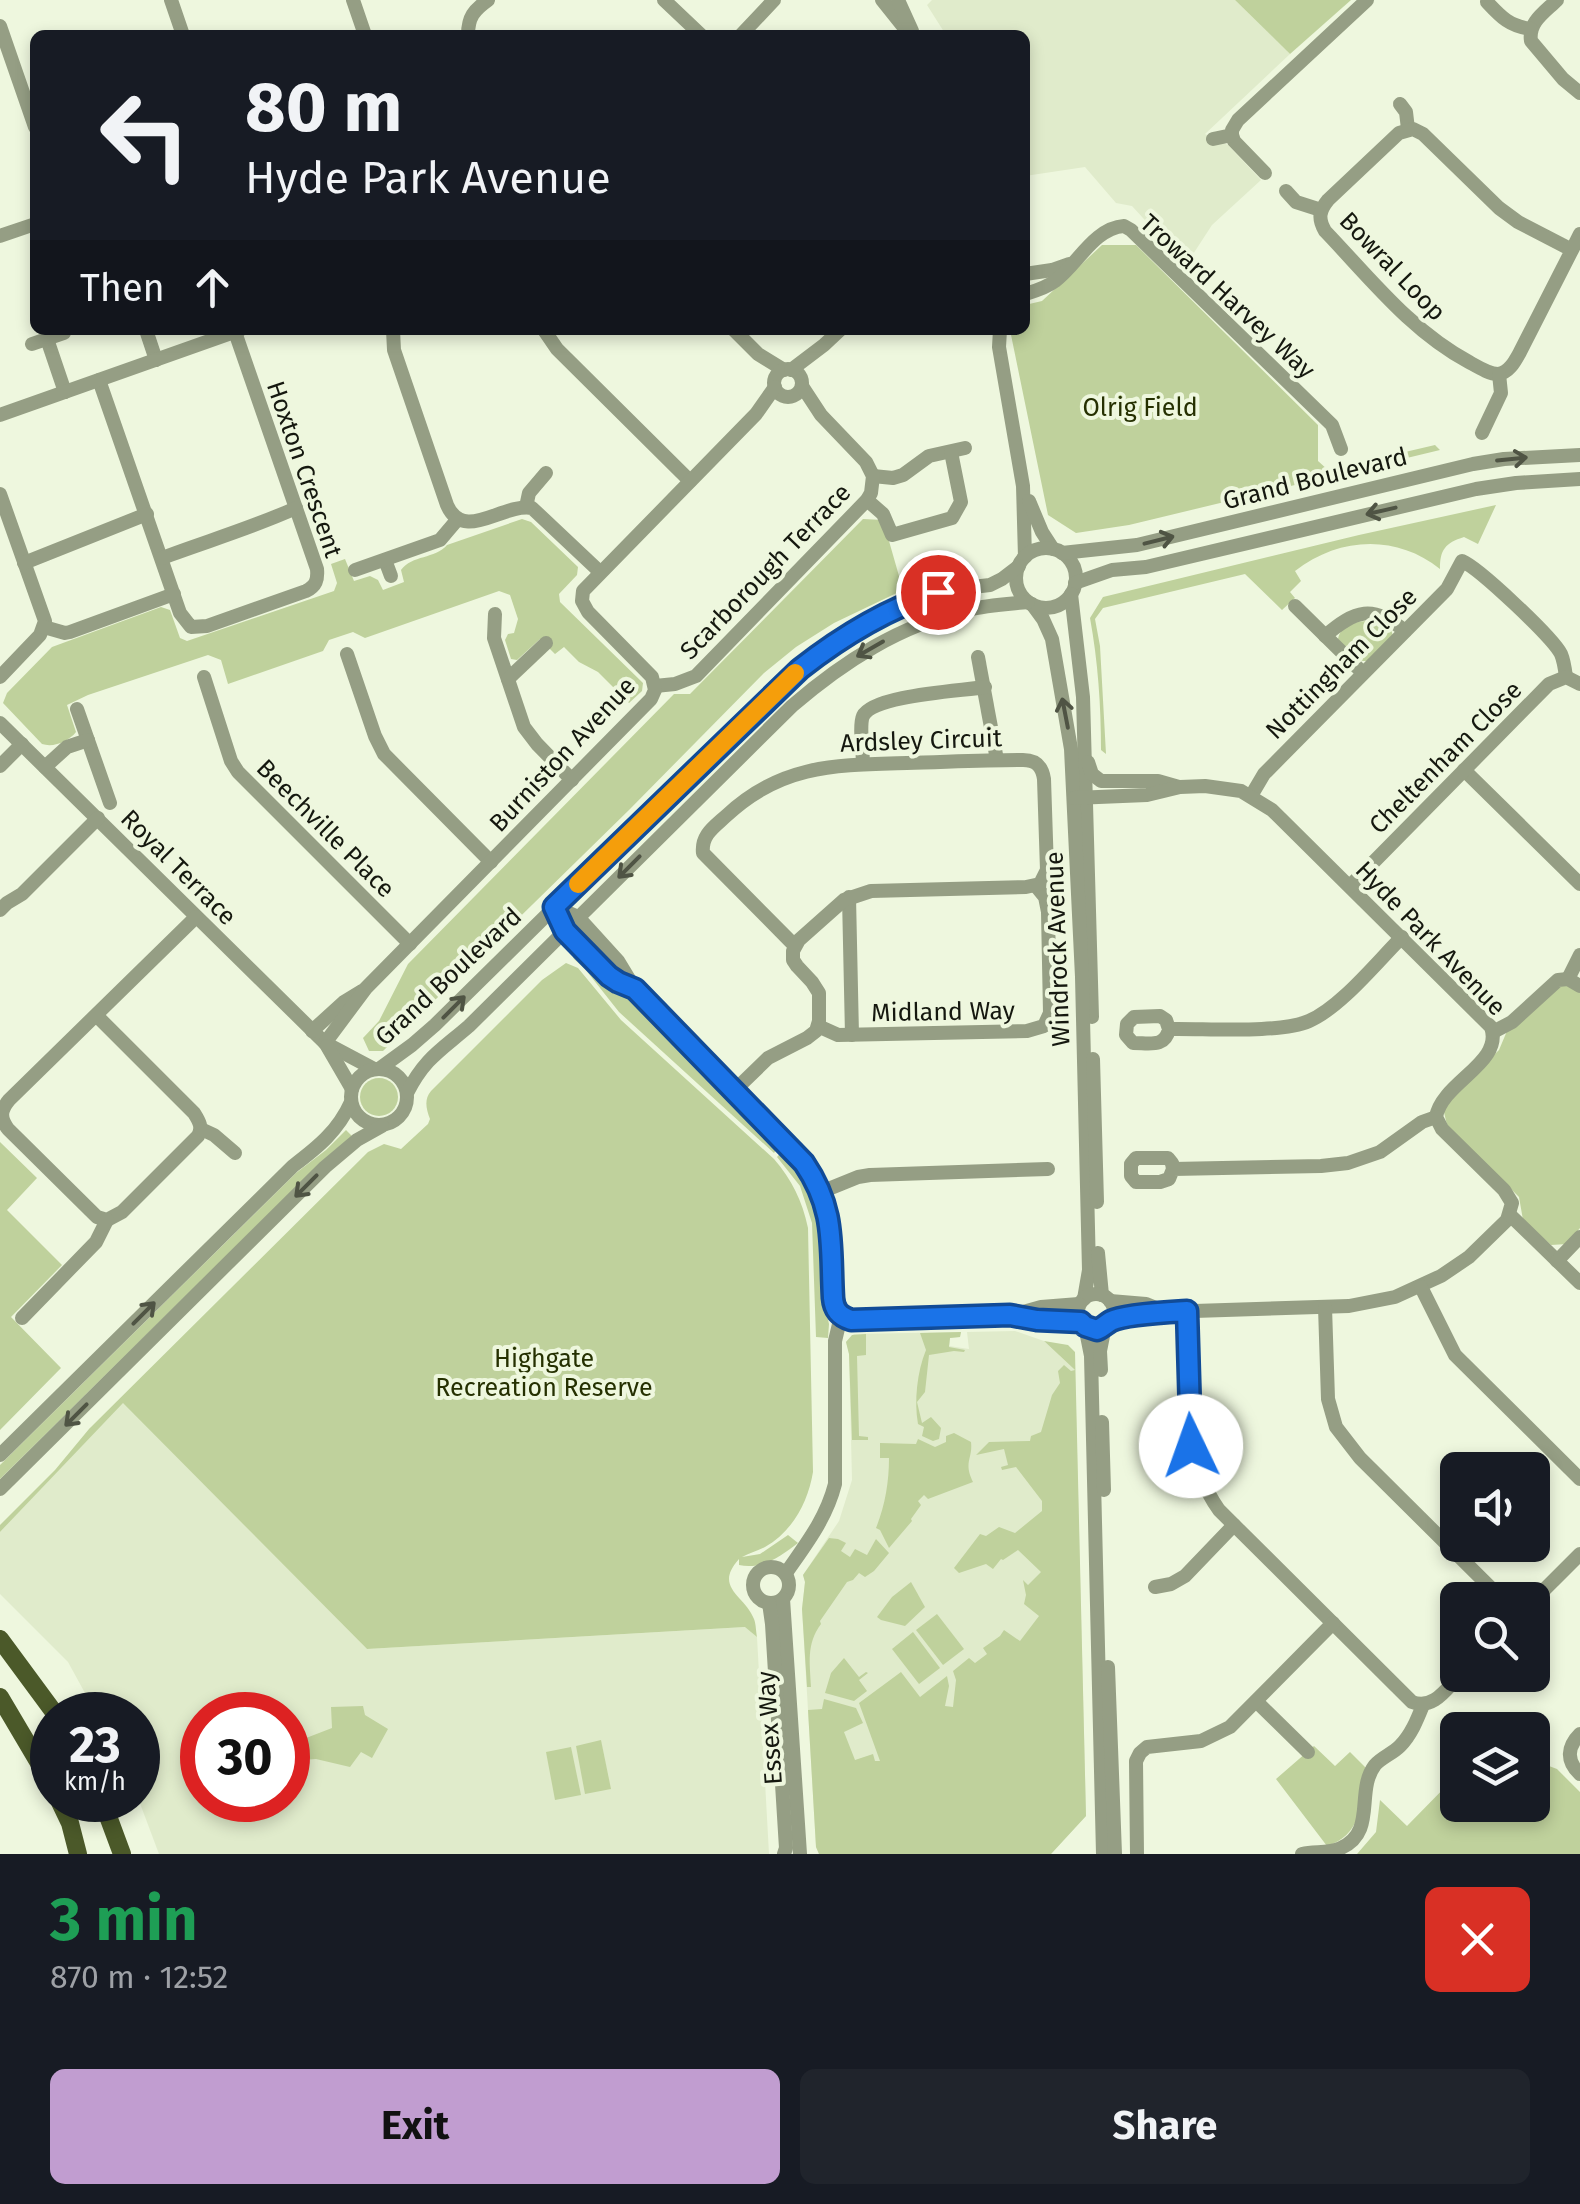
<!DOCTYPE html>
<meta charset="utf-8">
<style>
:root{--surface:#171b24;--page:#20242c;--text:#f1f3f6;--muted:#9ea1a6;--accent:#c19dd0}
body{margin:0;font-family:"Fira Sans",sans-serif;background:var(--page);color:var(--text);height:100vh;display:flex;flex-direction:column;font-size:38px;white-space:nowrap}
*{box-sizing:border-box;margin:0}
p{font-size:32px;color:var(--muted)}
.icon{flex:none;width:55px;height:55px;fill:none;stroke:currentColor;stroke-width:2;stroke-linecap:round;stroke-linejoin:round}
.map{position:relative;height:1854px;overflow:hidden}
.details{display:flex;flex-direction:column;background:var(--surface);flex:1}
.details>*{flex:none}
.hud{position:absolute;left:30px;top:30px;width:1000px;height:305px;border-radius:15px;box-shadow:0 5px 15px #0003;background:#171b24;color:var(--text);overflow:hidden}
.buttons{position:absolute;left:1440px;top:1452px;display:grid;gap:20px}
.buttons a{display:grid;place-items:center;width:110px;height:110px;border-radius:15px;background:var(--surface);box-shadow:0 5px 15px #0003;font-size:50px}
.speed{position:absolute;left:30px;top:1692px;display:flex;gap:20px;font-size:50px;font-weight:700;text-align:center}
.speed>*{display:grid;place-content:center;width:130px;height:130px;border-radius:50%;background:var(--surface);box-shadow:0 5px 15px #0003;line-height:1}
.speed small{font-size:25px;font-weight:400}
.speed .limit{border:15px solid #d22;background:#fff;color:#111}
.pin{position:absolute;display:grid;place-items:center;width:85px;height:85px;color:#fff;margin:-42px;border:5px solid #fff;border-radius:50%;box-shadow:0 2px 10px #0007}
.me{position:absolute;width:110px;margin:-55px;rotate:357deg;stroke-linejoin:round;filter:drop-shadow(0 0 8px #0008)}
.turn{display:flex;align-items:center;gap:35px;height:210px;padding:0 50px;font-size:45px}
.turn .icon{width:130px;height:130px;stroke-width:2.5}
.turn b{display:block;font-size:70px;line-height:85px}
.then{display:flex;align-items:center;height:95px;padding:0 50px;background:#0003;gap:20px;font-size:38px}
.round{display:grid;place-items:center;flex:none;width:105px;height:105px;border-radius:15px;background:var(--page)}
.summary{display:flex;align-items:center;justify-content:space-between;height:170px;padding:0 50px}
h1{font-size:60px;font-weight:700;line-height:75px;color:#1e9e55}
.button{display:flex;gap:20px;margin-top:auto;padding:20px 50px}
.button a{flex:1;height:115px;border-radius:15px;background:var(--accent);color:#111;font-size:40px;font-weight:700;line-height:115px;text-align:center}
.button a+a{background:var(--page);color:var(--text)}
.map>svg:first-child{display:block}
.built{fill:#e0ebcb;fill-rule:evenodd}
.green{fill:#bfd19c}
.lines{fill:none;stroke-linecap:round;stroke-linejoin:round}
.minor{stroke:#959e84;stroke-width:14}
.major{stroke:#4b5929;stroke-width:18}
.oneway{stroke:#4f5444}
.route-casing{stroke:#114b97;stroke-width:25}
.route{stroke:#1a73e8;stroke-width:18}
.slow{stroke:#f59e0b;stroke-width:18}
.labels{text-anchor:middle;stroke-width:8;stroke-linejoin:round;paint-order:stroke}
.street-label{font-size:25px;fill:#15180f;stroke:#eef7de}
.park-label{font-size:25px;fill:#253001;stroke:#eef7de}
</style>
<div class="map">
<svg width="1580" height="1854" viewBox="0 0 1580 1854">
<rect width="100%" height="100%" fill="#eef7de"/>
<!-- built -->
<g class="built">
<polygon points="932,0 1235,0 1290,54 1205,134 1228,145 1261,180 1212,225 1186,265 1132,206 1116,203 1085,167 1025,176 1025,35 946,35 927,5"/>
<polygon points="1015,1331 1044,1341 1075,1370 1086,1816 1051,1854 819,1854 816,1847 808,1710 802,1609 805,1582 803,1575 839,1521 852,1480 849,1354 846,1342 854,1334 961,1332 960,1337 950,1338 949,1346 969,1349 967,1332"/>
<path d="M123,1402L367,1649L746,1627L757,1637L769,1854H159L138,1798V1715H97L68,1662L0,1594V1532ZM202,1715H288V1800H202Z"/>
</g>
<!-- green -->
<g class="green">
<polygon points="1235,0 1351,0 1290,54"/>
<polygon points="1102,245 1136,245 1318,425 1318,461 1328,470 1435,445 1440,450 1129,525 1076,533 1048,515 1010,330 1025,330 1025,305 1042,301"/>
<path d="M1496,505L1478,544L1464,537C1445,543 1440,550 1440,569C1396,534 1339,537 1295,571L1301,581L1290,592L1295,598L1282,610L1245,574L1103,608L1095,619L1100,646L1106,754L1101,750C1101,705 1098,662 1090,618L1103,597L1359,535Z"/>
<path d="M522,519L531,522L578,567L577,575L559,594L560,602L643,683L642,691L629,703L598,672L579,662L564,647L555,654L540,639L517,660L511,659L505,640L508,634L514,633L518,619L510,595L499,591L365,638L353,632L329,640L323,651L228,684L221,660L208,655L88,695L67,705L76,732C69,741 54,748 42,744L3,703L7,693L52,647L161,607L170,610L180,638L187,641L334,591L337,583L331,564L345,559L354,581L370,576L378,580L383,590L404,582L401,570C412,555 435,559 447,545Z"/>
<polygon points="863,519 883,520 903,590 834,623 796,647 764,673 629,810 383,1051 369,1051 363,1038 379,1021 408,964 674,694 690,694"/>
<path d="M1366,621L1390,626L1393,636L1367,661C1353,662 1346,649 1338,639C1341,625 1353,622 1366,621Z"/>
<polygon points="579,953 609,983 646,1009 650,1019 686,1057 695,1060 745,1110 746,1118 777,1149 774,1153 619,1012 585,969 574,959 573,957"/>
<path d="M566,963L578,968L621,1020L774,1159C792,1180 802,1200 808,1228L813,1472C808,1502 793,1531 765,1547C757,1551 749,1553 742,1557L760,1554L788,1535L798,1543C780,1557 761,1570 739,1565V1559C713,1588 745,1595 754,1619C756,1624 756,1632 757,1637L745,1627L367,1649L123,1403L0,1532V1525L55,1470L89,1429L368,1152L384,1144L401,1149L428,1124L430,1119C426,1109 424,1099 431,1091L542,980Z"/>
<polygon points="1564,985 1571,987 1580,993 1580,1228 1567,1244 1551,1245 1523,1220 1519,1197 1447,1125 1443,1108 1447,1101 1499,1050 1507,1031 1556,988"/>
<circle cx="379" cy="1097" r="19"/>
<polygon points="346,1130 352,1136 320,1163 0,1479 0,1465 296,1173 326,1150"/>
<polygon points="0,1142 37,1178 7,1210 62,1265 11,1317 61,1368 0,1430"/>
<polygon points="786,1147 805,1172 821,1213 818,1219 821,1264 825,1271 826,1311 829,1324 828,1338 816,1337 812,1223 800,1186 777,1157"/>
<path d="M961,1332L960,1337L950,1338L949,1347L965,1350L964,1352L954,1351L929,1355L925,1392L917,1402L922,1423L931,1417L941,1428L939,1439L933,1441L922,1436L924,1427L918,1424C914,1401 917,1372 926,1350L920,1333Z"/>
<polygon points="866,1334 866,1355 857,1356 859,1436 868,1437 868,1440 852,1440 849,1354 846,1342 852,1335"/>
<polygon points="1044,1341 1068,1345 1075,1352 1086,1816 1051,1854 819,1854 816,1847 808,1710 822,1709 824,1699 856,1708 863,1723 844,1732 855,1760 873,1754 875,1761 880,1761 859,1703 901,1672 920,1697 947,1676 949,1686 945,1706 953,1707 956,1680 953,1671 969,1658 975,1663 987,1654 983,1648 1000,1636 1004,1630 1020,1641 1039,1616 1024,1604 1026,1595 1023,1580 1028,1585 1041,1572 1018,1550 1003,1560 1001,1559 993,1569 986,1564 959,1573 954,1568 980,1534 986,1536 999,1527 1015,1533 1042,1511 1042,1501 1016,1467 1002,1470 1001,1467 1008,1465 1004,1449 976,1455 989,1442 1030,1441 1031,1436 1041,1432 1052,1395 1060,1383 1058,1371 1064,1365 1071,1371 1075,1370"/>
<path d="M954,1433L971,1442C973,1459 963,1462 973,1482L928,1499L924,1495L918,1501L921,1505L911,1519L912,1521L889,1548L880,1530L876,1528C885,1506 889,1482 889,1458H880V1443L916,1444L918,1439L935,1447L946,1442V1436Z"/>
<path d="M829,1538L838,1539L846,1543L841,1551L850,1557L855,1549L867,1555L876,1539L889,1553L874,1571L865,1577L859,1573L853,1580L847,1582L820,1621L821,1624C806,1644 810,1663 811,1687H807L802,1609L805,1582L803,1575Z"/>
<polygon points="911,1582 925,1607 905,1626 881,1620 877,1617 892,1597"/>
<polygon points="937,1614 964,1649 943,1665 916,1630"/>
<polygon points="913,1632 940,1668 919,1684 892,1649"/>
<polygon points="844,1658 859,1677 866,1672 868,1673 859,1680 867,1691 854,1701 825,1693 831,1673"/>
<polygon points="363,1706 365,1715 388,1729 372,1758 361,1752 350,1767 316,1759 288,1761 288,1745 332,1728 331,1707"/>
<polygon points="601,1740 611,1789 585,1794 576,1746"/>
<path d="M1314,1746L1335,1766L1350,1752L1366,1768C1361,1800 1364,1834 1327,1846L1276,1779Z"/>
<polygon points="571,1747 581,1795 555,1800 546,1752"/>
<polygon points="1533,1760 1557,1769 1580,1792 1580,1854 1357,1854 1376,1832 1380,1800 1407,1826 1457,1775 1458,1805 1532,1805"/>
</g>
<g class="lines">
<!-- minor -->
<g class="minor">
<polyline points="171,0 183,35"/>
<polyline points="353,0 365,35"/>
<polyline points="664,0 701,35"/>
<polyline points="882,0 910,35"/>
<polyline points="898,0 912,31"/>
<path d="M1557,0C1545,12 1528,22 1531,41L1563,79L1580,93"/>
<path d="M1487,2C1501,17 1509,26 1531,29"/>
<polyline points="0,26 35,127"/>
<path d="M468,35C468,17 474,10 488,0"/>
<polyline points="741,35 774,0"/>
<polyline points="1400,104 1406,112 1408,129"/>
<polyline points="1232,135 1234,141 1265,173"/>
<polyline points="1213,139 1232,135 1232,130 1238,120 1367,0"/>
<polyline points="1286,191 1296,202 1321,210"/>
<polyline points="0,236 35,224"/>
<path d="M1572,250L1518,222L1499,208L1423,134L1413,129L1399,133L1328,200C1319,211 1318,219 1325,231C1370,278 1411,331 1469,362C1478,367 1489,374 1498,374C1509,373 1515,361 1520,352L1572,250L1580,234"/>
<polyline points="1025,274 1052,270 1069,264"/>
<path d="M1025,294C1035,291 1046,288 1055,281C1077,265 1094,228 1124,226L1131,230L1332,425L1341,449"/>
<polyline points="146,330 156,360"/>
<path d="M393,330L394,350L447,505C464,543 502,503 532,508L600,572"/>
<polyline points="544,330 557,349 690,481"/>
<polyline points="734,330 758,354 784,370"/>
<polyline points="1000,330 999,347 1023,486 1025,557"/>
<polyline points="47,339 65,392"/>
<polyline points="32,344 64,333"/>
<circle cx="788" cy="383" r="14"/>
<polyline points="791,370 824,345 840,330"/>
<path d="M99,380L180,613L191,627L207,626L306,591C316,586 318,580 317,569L235,332"/>
<polyline points="0,415 240,330"/>
<polyline points="1482,433 1501,393 1499,374"/>
<polyline points="873,476 893,478 903,475 929,456 965,448"/>
<polyline points="0,494 45,621 40,635 0,677"/>
<polyline points="867,500 883,514 892,535 952,518 961,502 951,452"/>
<polyline points="1029,501 1042,532 1053,549"/>
<polyline points="526,507 529,493 546,473"/>
<circle cx="1046" cy="578" r="30"/>
<polyline points="1062,553 1137,545 1473,464 1504,459 1580,455"/>
<path d="M162,558C207,541 252,528 296,508"/>
<polyline points="385,560 391,576"/>
<polyline points="24,563 147,514"/>
<polyline points="355,570 440,540 457,520"/>
<polyline points="1075,583 1112,570 1146,567 1476,489 1516,483 1580,479"/>
<polyline points="1071,594 1083,697 1092,1017"/>
<polyline points="1032,604 1043,619 1052,639 1071,749 1082,977 1089,1270 1084,1299"/>
<polyline points="1295,606 1363,673"/>
<polyline points="495,614 494,638 524,727 537,744 572,780"/>
<polyline points="44,627 65,633 70,632 174,594"/>
<path d="M1325,636C1355,610 1373,604 1405,631"/>
<polyline points="347,654 375,736 384,754 491,862"/>
<polyline points="978,657 997,760"/>
<polyline points="204,677 231,761 238,772 410,944"/>
<polyline points="508,679 546,643"/>
<polyline points="655,686 675,684 696,676 867,500 871,493 873,476 866,462 821,415 802,386"/>
<polyline points="77,709 110,803"/>
<polyline points="0,723 325,1043 374,1069"/>
<polyline points="1088,762 1092,774 1101,781 1158,781 1179,787"/>
<path d="M863,764C863,753 859,725 863,716C873,695 962,691 985,687"/>
<polyline points="0,766 22,744"/>
<polyline points="45,767 67,747 88,740"/>
<polyline points="1464,770 1580,884"/>
<path d="M1251,796L1264,774L1447,589L1462,561C1479,568 1552,637 1561,654C1564,661 1565,669 1566,677"/>
<path d="M1074,798L1147,795L1180,787L1205,786L1241,791L1272,810L1491,1027C1504,1063 1442,1082 1436,1117L1442,1129L1504,1190L1512,1203L1507,1220L1469,1257L1441,1276L1395,1297L1349,1306L1163,1312L1110,1321"/>
<polyline points="1350,886 1549,684 1566,677 1580,684"/>
<polyline points="849,897 852,1035"/>
<polyline points="0,910 7,903 22,894 98,818"/>
<polyline points="1568,979 1580,955"/>
<path d="M635,989L618,983L609,976L565,931L555,907L578,917L618,961L635,989L804,1163C836,1210 830,1244 833,1298C834,1310 839,1316 851,1319L1010,1315L1037,1320L1081,1322"/>
<path d="M97,1016L194,1113C199,1121 203,1127 198,1136L122,1212L107,1220L97,1217L8,1129C0,1118 0,1111 9,1100L196,917"/>
<polyline points="818,1026 838,1035 1027,1031 1044,1026 1050,1013 1048,912 1045,897 1036,886"/>
<path d="M1169,1029L1166,1020L1160,1016L1134,1017L1127,1024L1126,1035L1133,1043C1150,1043 1165,1048 1169,1029C1204,1028 1280,1034 1309,1021C1341,1007 1377,962 1402,937"/>
<polyline points="312,1031 344,1002 362,991"/>
<polyline points="1493,1032 1512,1022 1558,980 1568,979 1580,986"/>
<polyline points="325,1043 366,988 651,699 655,690 652,677 588,612 582,601 583,591 756,414 775,387"/>
<polyline points="327,1046 352,1089"/>
<polyline points="1093,1059 1097,1202"/>
<circle cx="379" cy="1097" r="28"/>
<polyline points="379,1069 412,1045 435,1025 777,688 824,649 880,616 913,600 938,591 990,585 1002,579 1019,566"/>
<path d="M735,1090L768,1058L807,1038L816,1031L819,1021V993L812,982L797,966L793,960V951L799,940L844,900L871,891L1026,887L1040,884L1047,870L1044,779C1042,766 1036,760 1023,760C985,760 946,762 907,763C836,765 781,764 726,816C714,827 701,835 703,853L795,946"/>
<path d="M407,1093C425,1058 440,1051 469,1026L792,706C843,662 900,625 967,610C987,605 1008,604 1028,602"/>
<polyline points="201,1129 214,1135 235,1153"/>
<polyline points="1173,1169 1172,1163 1168,1158 1136,1158 1131,1164 1131,1176 1136,1182 1160,1182 1169,1179 1173,1169 1321,1166 1348,1163 1380,1152 1422,1122 1436,1117"/>
<polyline points="821,1192 858,1177 870,1175 1048,1169"/>
<polyline points="1510,1215 1580,1283"/>
<polyline points="1098,1253 1102,1295"/>
<polyline points="1557,1261 1580,1237"/>
<polyline points="1421,1287 1455,1355 1580,1479"/>
<circle cx="1096" cy="1312" r="18"/>
<polyline points="1110,1301 1146,1304 1163,1311"/>
<polyline points="1325,1307 1328,1399 1336,1427 1360,1458 1503,1600"/>
<path d="M1187,1311C1188,1376 1179,1455 1219,1510L1412,1702C1434,1710 1446,1689 1460,1675"/>
<polyline points="1016,1314 1041,1307 1079,1304"/>
<polyline points="22,1318 96,1242 107,1220"/>
<polyline points="1085,1326 1091,1356 1103,1854"/>
<polyline points="1101,1370 1100,1351 1105,1326"/>
<polyline points="1102,1422 1104,1490"/>
<path d="M0,1455L293,1166C318,1147 338,1131 351,1102"/>
<polyline points="0,1489 325,1167 357,1140 382,1126"/>
<circle cx="771" cy="1585" r="18"/>
<path d="M786,1573C806,1544 826,1519 835,1484V1341L841,1316"/>
<polyline points="1155,1587 1171,1584 1185,1576 1234,1525"/>
<polyline points="783,1599 800,1854"/>
<polyline points="1532,1602 1580,1554"/>
<polyline points="769,1603 772,1624 786,1848 784,1854"/>
<polyline points="1108,1667 1115,1854"/>
<polyline points="1257,1702 1308,1752"/>
<path d="M1580,1734C1567,1747 1566,1761 1580,1774"/>
<polyline points="1137,1854 1136,1761 1140,1753 1147,1747 1201,1741 1230,1727 1333,1623"/>
<path d="M1302,1854C1315,1851 1329,1854 1341,1848C1377,1832 1355,1791 1375,1765C1382,1757 1392,1754 1400,1746C1411,1735 1417,1720 1423,1705"/>
</g>
<!-- major -->
<g class="major">
<polyline points="0,1639 56,1715"/>
<polyline points="0,1697 52,1785"/>
<polyline points="59,1800 70,1823 78,1854"/>
<polyline points="102,1800 122,1854"/>
</g>
</g>
<!-- one-way arrows -->
<defs><path id="oneway-shaft" d="M-6 0H5M1.5-3L5.5 0L1.5 3" fill="none" stroke-width="1.6" stroke-linecap="round" stroke-linejoin="round" transform="scale(2.5)"/></defs>
<g class="oneway">
<use href="#oneway-shaft" transform="translate(1512 459) rotate(-6)"/>
<use href="#oneway-shaft" transform="translate(1381 511) rotate(167)"/>
<use href="#oneway-shaft" transform="translate(1159 540) rotate(-14)"/>
<use href="#oneway-shaft" transform="translate(870 649) rotate(150)"/>
<use href="#oneway-shaft" transform="translate(1065 713) rotate(-101)"/>
<use href="#oneway-shaft" transform="translate(629 867) rotate(135)"/>
<use href="#oneway-shaft" transform="translate(454 1007) rotate(-45)"/>
<use href="#oneway-shaft" transform="translate(306 1186) rotate(135)"/>
<use href="#oneway-shaft" transform="translate(144 1313) rotate(-45)"/>
<use href="#oneway-shaft" transform="translate(76 1415) rotate(135)"/>
</g>
<g class="lines">
<defs>
<path id="route" d="M938,592C887,609 842,636 800,669L554,907L565,931L609,976L618,982L635,989L804,1163C836,1210 830,1244 833,1298C834,1310 839,1316 851,1320L1010,1315L1037,1320L1081,1322L1085,1326L1097,1330C1102,1328 1106,1324 1111,1321C1125,1314 1170,1312 1187,1311L1191,1446"/>
</defs>
<!-- route casing -->
<use href="#route" class="route-casing"/>
<!-- route -->
<use href="#route" class="route"/>
<!-- slow -->
<polyline class="slow" points="578,884 795,673"/>
</g>
<g class="labels">
<!-- street labels -->
<g class="street-label">
<text transform="translate(1393 266) rotate(46)" y="9">Bowral Loop</text>
<text transform="translate(1228 296) rotate(43)" y="9">Troward Harvey Way</text>
<text transform="translate(305 469) rotate(71)" y="9">Hoxton Crescent</text>
<text transform="translate(1315 478) rotate(-14)" y="9">Grand Boulevard</text>
<text transform="translate(765 571) rotate(-46)" y="9">Scarborough Terrace</text>
<text transform="translate(1341 663) rotate(-45)" y="9">Nottingham Close</text>
<text transform="translate(921 740) rotate(-2)" y="9">Ardsley Circuit</text>
<text transform="translate(562 754) rotate(-47)" y="9">Burniston Avenue</text>
<text transform="translate(1445 757) rotate(-45)" y="9">Cheltenham Close</text>
<text transform="translate(326 828) rotate(45)" y="9">Beechville Place</text>
<text transform="translate(179 867) rotate(45)" y="9">Royal Terrace</text>
<text transform="translate(1431 938) rotate(46)" y="9">Hyde Park Avenue</text>
<text transform="translate(1057 949) rotate(-92)" y="9">Windrock Avenue</text>
<text transform="translate(448 976) rotate(-43)" y="9">Grand Boulevard</text>
<text transform="translate(943 1011) rotate(-1)" y="9">Midland Way</text>
<text transform="translate(769 1728) rotate(-94)" y="9">Essex Way</text>
</g>
<!-- park labels -->
<g class="park-label">
<text x="1140" y="416">Olrig Field</text>
<text x="544" y="1367">Highgate<tspan x="544" dy="29">Recreation Reserve</tspan></text>
</g>
</g>
</svg>
<div class="buttons">
<a><svg class="icon" aria-label="sound" viewBox="0 0 24 24"><path d="M4 9h4l5-4v14l-5-4H4zM17 9q2 3 0 6"/></svg></a>
<a><svg class="icon" aria-label="search" viewBox="0 0 24 24"><circle cx="10" cy="10" r="6"/><path d="M15 15l6 6"/></svg></a>
<a><svg class="icon" aria-label="layers" viewBox="0 0 24 24"><path d="M12 4l9 5-9 5-9-5zM3 14l9 5 9-5"/></svg></a>
</div>
<div class="speed"><div>23<small>km/h</small></div><div class="limit">30</div></div>
<div class="pin" style="left:938px;top:592px;background:#d93025"><svg class="icon" aria-label="arrive" viewBox="0 0 24 24"><path d="M6 21V4h12l-3 4 3 4H6"/></svg></div>
<svg class="me" style="left:1191px;top:1446px" viewBox="-20 -20 40 40"><circle r="19" fill="#fff"/><path d="M0-13L10 11 0 6-10 11z" fill="#1a73e8"/></svg>
<div class="hud">
<div class="turn"><svg class="icon" aria-label="left" viewBox="0 0 24 24"><path d="M17 20v-9H6M10 6l-5 5 5 5"/></svg><div><b>80 m</b>Hyde Park Avenue</div></div>
<div class="then">Then<svg class="icon" aria-label="ahead" viewBox="0 0 24 24"><path d="M12 20V5M6 11l6-6 6 6"/></svg></div>
</div>
</div>
<section class="details">
<div class="summary"><div><h1>3 min</h1><p>870 m · 12:52</p></div><a class="round" style="background:#d93025;color:#fff"><svg class="icon" aria-label="close" viewBox="0 0 24 24"><path d="M6 6l12 12M18 6L6 18"/></svg></a></div>
<div class="button"><a>Exit</a><a>Share</a></div>
</section>
